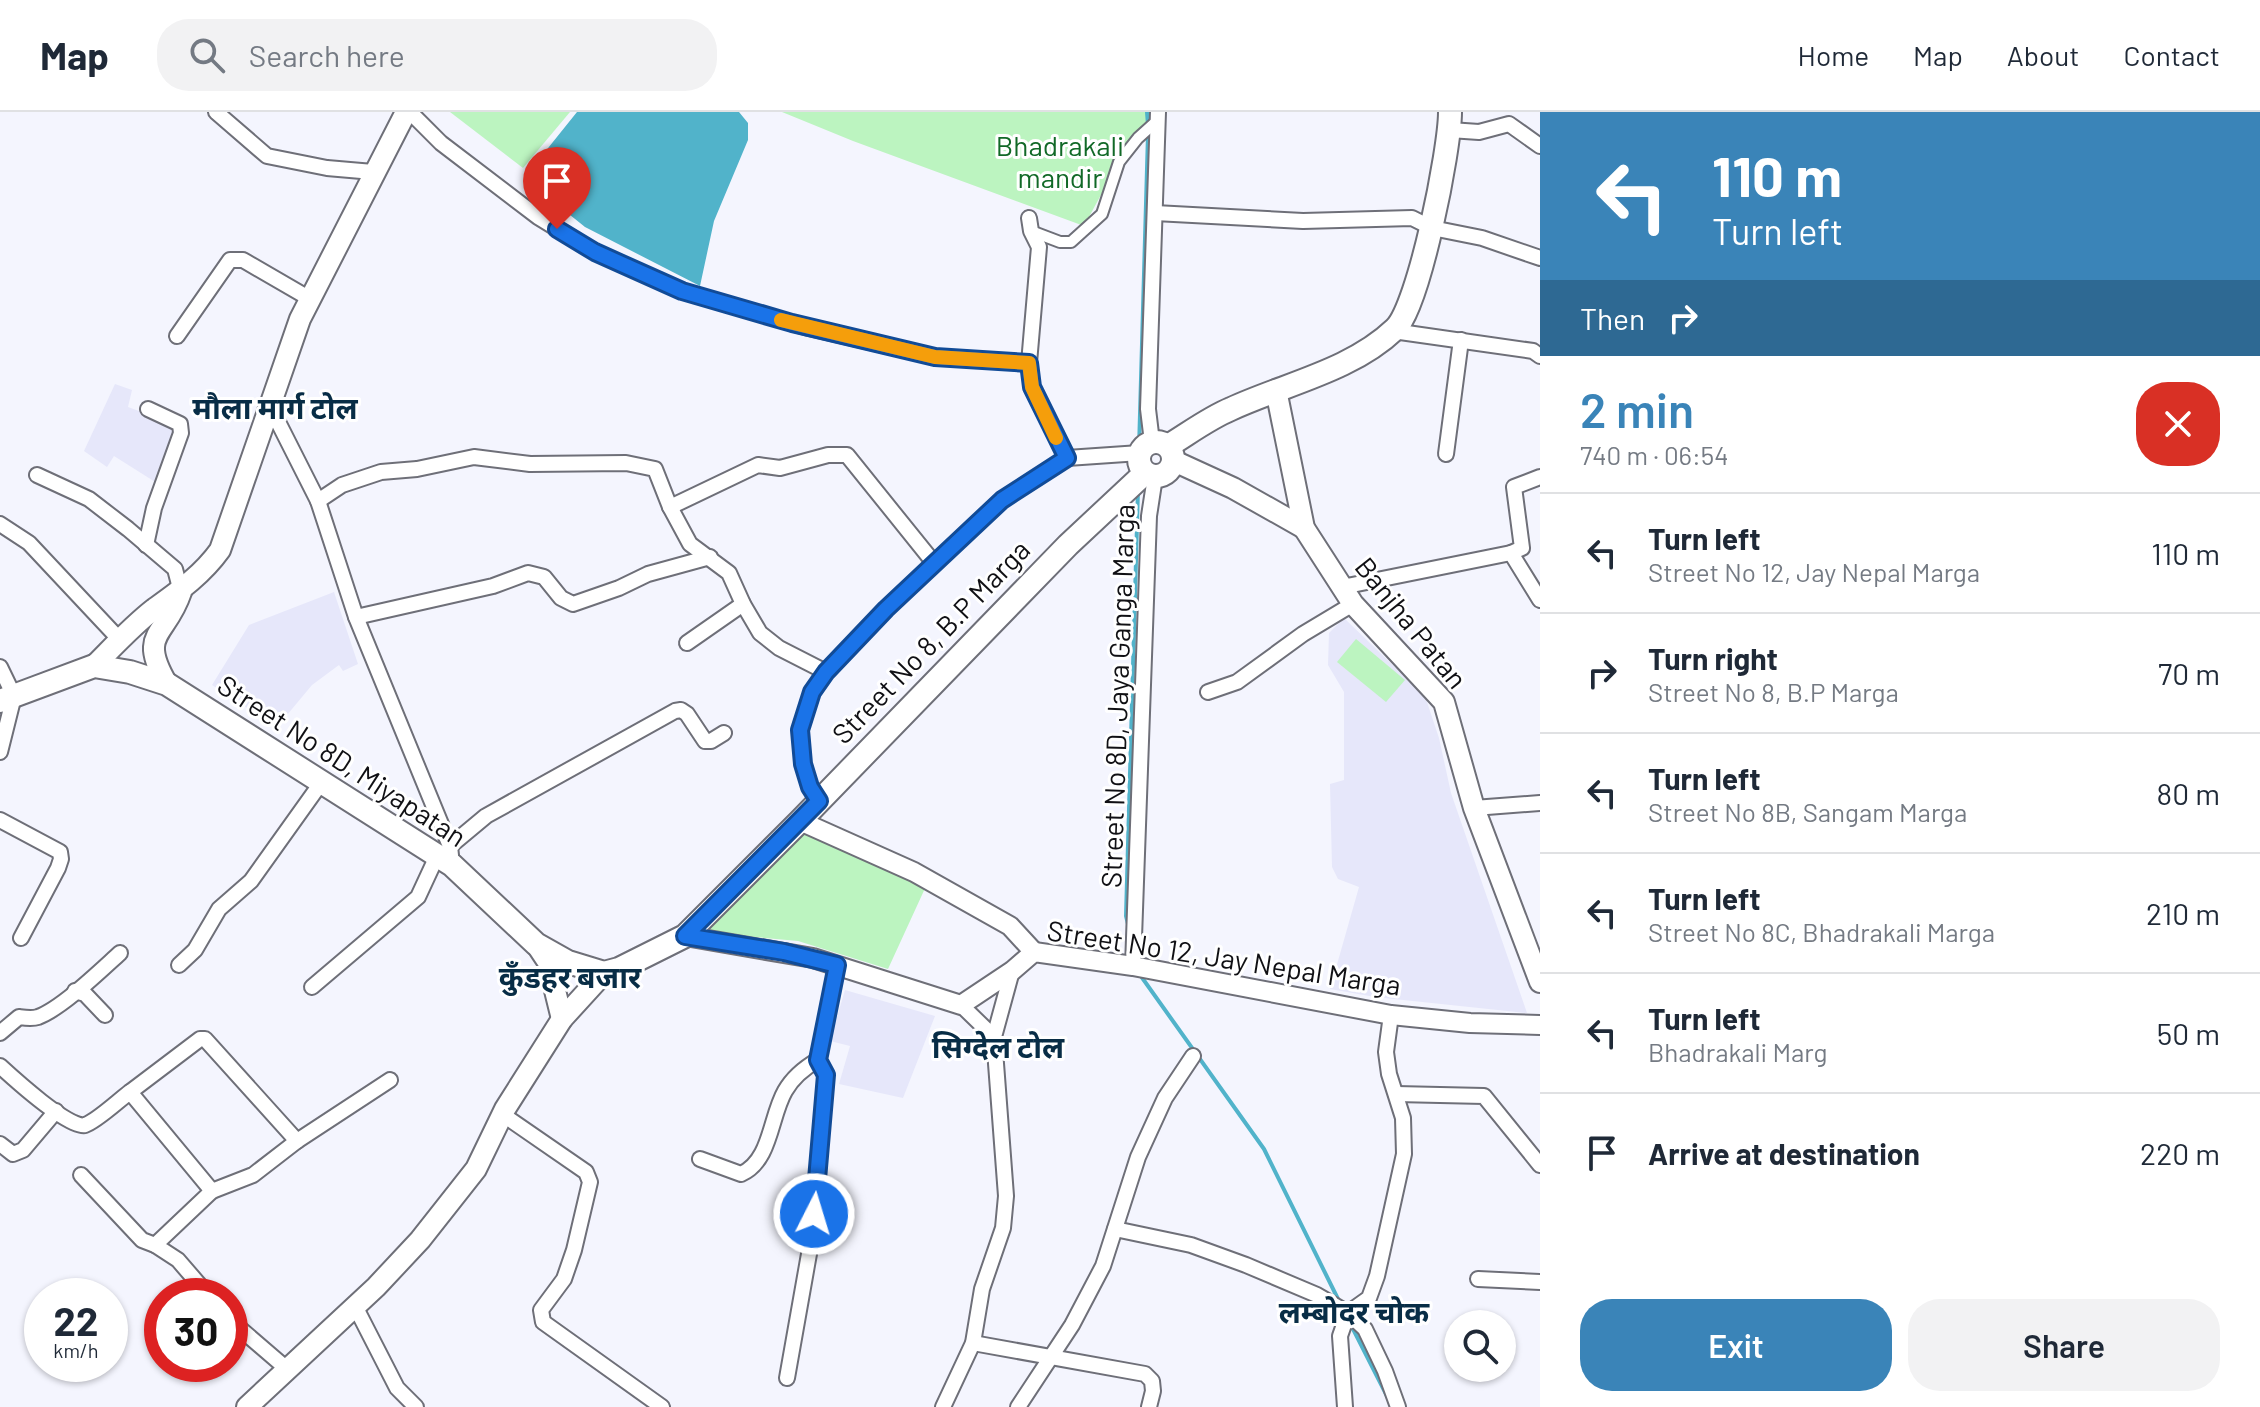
<!DOCTYPE html>
<meta charset="utf-8">
<style>
:root{--surface:#fff;--page:#f2f2f3;--text:#1f2937;--muted:#747a83;--line:#e0e1e3;--accent:#3a84b8}
body{margin:0;font-family:Barlow,"Noto Sans Devanagari",sans-serif;background:var(--page);color:var(--text);height:100vh;display:flex;flex-direction:column;font-size:30px;white-space:nowrap}
*{box-sizing:border-box;margin:0}
p{font-size:26px;color:var(--muted)}
.icon{flex:none;width:44px;height:44px;fill:none;stroke:currentColor;stroke-width:2;stroke-linecap:round;stroke-linejoin:round}
.map{position:relative;flex:1;overflow:hidden}
.side{display:flex;flex-direction:column;background:var(--surface);width:720px}
.side>*{flex:none}
.guide{background:#3a84b8;color:#fff;overflow:hidden}
.tools{position:absolute;left:1444px;top:1198px;display:grid;gap:16px}
.tools a{display:grid;place-items:center;width:72px;height:72px;border-radius:50%;background:var(--surface);box-shadow:0 2px 6px #0004;font-size:40px}
.speed{position:absolute;left:24px;top:1166px;display:flex;gap:16px;font-size:40px;font-weight:700;text-align:center}
.speed>*{display:grid;place-content:center;width:104px;height:104px;border-radius:50%;background:var(--surface);box-shadow:0 2px 6px #0004;line-height:1}
.speed small{font-size:20px;font-weight:400}
.speed .limit{border:12px solid #d22;background:#fff;color:#111}
.pin{position:absolute;display:grid;place-items:center;width:68px;height:68px;color:#fff;margin:-82px -34px;border-radius:50% 50% 50% 0;rotate:-45deg;box-shadow:0 0 8px #0007}
.pin .icon{rotate:45deg}
.me{position:absolute;width:88px;margin:-44px;rotate:5deg;stroke-linejoin:round;filter:drop-shadow(0 0 6px #0008)}
.turn{display:flex;align-items:center;gap:28px;height:168px;padding:0 40px;font-size:36px}
.turn .icon{width:104px;height:104px;stroke-width:2.5}
.turn b{display:block;font-size:56px;line-height:68px}
.then{display:flex;align-items:center;height:76px;padding:0 40px;background:#0003;gap:16px;font-size:30px}
.round{display:grid;place-items:center;flex:none;width:84px;height:84px;border-radius:32px;background:var(--page)}
.overview{display:flex;align-items:center;justify-content:space-between;height:136px;padding:0 40px}
h1{font-size:48px;font-weight:600;line-height:60px;color:var(--accent)}
.primary-button{display:flex;gap:16px;margin-top:auto;padding:16px 40px}
.primary-button a{flex:1;height:92px;border-radius:32px;background:var(--accent);color:#fff;font-size:32px;font-weight:600;line-height:92px;text-align:center}
.primary-button a+a{background:var(--page);color:var(--text)}
ul{padding:0;list-style:none}
li{display:flex;align-items:center;gap:24px;height:120px;padding:0 40px;border-top:2px solid var(--line)}
li div{flex:1}
li b{display:block;font-size:30px}
li em{font-style:normal}
header{display:flex;align-items:center;gap:48px;box-sizing:border-box;height:112px;padding:0 40px;background:var(--surface);border-bottom:2px solid var(--line)}
header strong{font-size:38px}
nav{display:flex;gap:44px;margin-inline-start:auto;font-size:28px}
.search{width:560px;height:72px;background:var(--page);display:flex;align-items:center;gap:20px;box-sizing:border-box;padding:0 28px;border-radius:32px;color:var(--muted);font-size:30px}
main{display:flex;flex:1;min-height:0}
.map>svg:first-child{display:block}
.built{fill:#e6e7fa}
.green{fill:#bcf4c0}
.water{fill:#51b3ca}
.lines{fill:none;stroke-linecap:round;stroke-linejoin:round}
.stream{stroke:#51b3ca;stroke-width:4}
.pedestrian-casing{stroke:#6e6f78;stroke-width:14}
.minor-casing{stroke:#6e6f78;stroke-width:18}
.tertiary-casing{stroke:#6e6f78;stroke-width:22}
.secondary-casing{stroke:#6e6f78;stroke-width:24}
.primary-casing{stroke:#6e6f78;stroke-width:26}
.pedestrian{stroke:#fff;stroke-width:10}
.minor{stroke:#fff;stroke-width:14}
.tertiary{stroke:#fff;stroke-width:18}
.secondary{stroke:#fff;stroke-width:20}
.primary{stroke:#fff;stroke-width:22}
.route-casing{stroke:#114b97;stroke-width:20}
.route{stroke:#1a73e8;stroke-width:14}
.slow{stroke:#f59e0b;stroke-width:14}
.labels{text-anchor:middle;stroke-width:6;stroke-linejoin:round;paint-order:stroke}
.park-label{font-size:28px;fill:#116927;stroke:#fff}
.street-label{font-size:28px;fill:#101014;stroke:#fff}
.neighbourhood-label{font-size:30px;font-weight:bold;fill:#082d46;stroke:#fff}
</style>
<header>
<strong>Map</strong>
<div class="search"><svg class="icon" aria-label="search" viewBox="0 0 24 24"><circle cx="10" cy="10" r="6"/><path d="M15 15l6 6"/></svg>Search here</div>
<nav><a>Home</a><a>Map</a><a>About</a><a>Contact</a></nav>
</header>
<main>
<div class="map">
<svg width="1540" height="1295" viewBox="0 0 1540 1295">
<rect width="100%" height="100%" fill="#f4f5fe"/>
<!-- built -->
<g class="built">
<polygon points="115,272 132,278 128,295 174,312 160,373 114,344 107,355 84,339"/>
<polygon points="334,480 358,552 343,559 339,553 312,573 277,615 212,573 249,513"/>
<polygon points="1344,506 1425,584 1439,626 1451,681 1527,901 1375,885 1330,877 1359,775 1338,767 1332,755 1330,672 1344,668 1344,580 1328,553 1329,521"/>
<polygon points="845,878 935,904 903,986 839,972 850,934 830,929"/>
</g>
<!-- green -->
<g class="green">
<polygon points="450,0 570,0 523,56"/>
<polygon points="782,0 1150,0 1151,15 1120,48 1084,114 853,29"/>
<polygon points="1356,527 1405,568 1386,590 1337,550"/>
<polygon points="802,720 927,772 888,857 798,829 711,821 710,817"/>
</g>
<!-- water -->
<polygon class="water" points="577,0 739,0 748,11 748,28 714,109 700,174 585,115 524,66"/>
<g class="lines">
<!-- stream -->
<g class="stream">
<polyline points="1147,0 1148,13"/>
<polyline points="1139,337 1148,22"/>
<polyline points="1128,812 1126,804 1138,377"/>
<polyline points="1138,860 1264,1037 1339,1189"/>
<polyline points="1350,1211 1388,1286"/>
</g>
<defs>
<polyline id="pedestrian" points="1031,119 1060,130 1071,130 1102,102 1119,50 1138,26 1158,8"/>
<g id="minor">
<polyline points="216,0 267,44 327,56 373,60"/>
<polyline points="410,0 441,31 538,105 595,140 682,179 809,216 935,245 1029,251"/>
<polyline points="1450,18 1479,20 1509,12 1540,34"/>
<polyline points="1155,101 1303,109 1412,106 1432,116 1482,126 1540,146"/>
<polyline points="1029,106 1031,119 1039,135 1029,251 1032,275 1067,346"/>
<polyline points="1393,219 1533,239 1540,244"/>
<polyline points="177,224 230,148 243,148 312,188"/>
<polyline points="271,296 318,389 356,505 450,734 452,753"/>
<polyline points="1152,330 1148,297 1158,0"/>
<polyline points="1446,342 1461,228"/>
<polyline points="37,363 89,387 128,417 175,457 181,480"/>
<polyline points="318,389 342,373 381,360 417,357 474,345 530,352 626,351 655,357 670,395 690,432 729,461 743,492 760,521 779,536 826,560"/>
<polyline points="670,395 758,353 780,356 828,343 847,343 934,451"/>
<polyline points="0,412 29,431 120,528"/>
<polyline points="146,433 154,396 181,321 180,312 148,297"/>
<polyline points="1511,441 1540,488"/>
<polyline points="1342,475 1511,441 1522,436 1514,375 1540,365"/>
<polyline points="356,505 493,474 528,461 544,465 561,486 573,492 619,476 648,462 710,445"/>
<polyline points="687,531 743,492"/>
<polyline points="0,555 14,584 0,640"/>
<polyline points="1208,580 1237,570 1303,522 1353,492"/>
<polyline points="819,689 810,675 803,652 800,618 812,580 826,560 886,497 1002,388 1067,346 1140,341"/>
<polyline points="1474,696 1540,691"/>
<polyline points="0,708 60,740 61,747 58,756 21,826"/>
<polyline points="450,734 486,704 675,599 681,598 687,602 705,629 711,629 724,621"/>
<polyline points="179,853 195,838 219,797 251,769 321,671"/>
<polyline points="1133,854 1149,404 1155,365"/>
<polyline points="312,875 418,785 437,744"/>
<polyline points="75,879 85,882 105,903"/>
<path d="M0,921L19,905C26,906 32,907 38,905C62,896 100,859 120,841"/>
<polyline points="994,925 1012,859"/>
<path d="M0,954C12,965 70,1018 85,1013C97,1009 119,988 130,980L212,1079L155,1133L178,1148L209,1184"/>
<polyline points="130,980 200,927 205,927 297,1029"/>
<polyline points="1396,982 1484,984 1540,1053"/>
<polyline points="502,1002 586,1060 590,1070 574,1138 564,1167 541,1198 543,1210 662,1295"/>
<polyline points="0,1032 13,1042 23,1038 56,999"/>
<path d="M700,1047L741,1062C771,1049 770,1005 785,979C793,965 804,956 818,948"/>
<polyline points="81,1063 142,1128 155,1133"/>
<polyline points="212,1079 253,1063 297,1029 390,968"/>
<polyline points="1115,1117 1191,1133 1246,1153 1317,1183 1348,1201 1365,1217 1385,1259 1398,1295"/>
<polyline points="1478,1167 1540,1170"/>
<polyline points="355,1194 397,1276 416,1295"/>
<polyline points="230,1208 287,1257"/>
<polyline points="973,1231 1145,1262 1152,1269 1153,1279 1149,1295"/>
<polyline points="787,1266 812,1125 826,963 818,948 837,853"/>
<polyline points="943,1295 973,1231 982,1177 1003,1116 1006,1084 994,925 961,893"/>
<polyline points="1018,1295 1072,1213 1103,1154 1138,1045 1165,986 1193,944"/>
<polyline points="1345,1295 1340,1224 1348,1201 1369,1186 1377,1164 1404,1042 1403,1006 1389,962 1386,940 1391,903"/>
</g>
<g id="tertiary">
<polyline points="800,709 914,760 1010,814 1034,840"/>
<polyline points="685,824 813,846 961,893 1012,859 1034,840 1133,854 1391,903 1470,911 1540,913"/>
</g>
<g id="secondary">
<polyline points="1276,278 1304,416 1353,492 1444,590 1474,696 1540,870"/>
<polyline points="1174,349 1233,376 1304,416"/>
<path d="M94,554C113,535 132,514 154,497C179,479 202,463 220,438L300,207L406,0"/>
<path d="M167,572C137,520 166,525 181,480"/>
<polyline points="536,832 548,850 562,907"/>
<polyline points="247,1295 376,1175 420,1128 476,1057 505,997 562,907 604,861"/>
</g>
<g id="primary">
<circle cx="1156" cy="347" r="17"/>
<path d="M1168,334C1188,322 1209,306 1231,297C1285,272 1351,259 1395,217C1419,195 1450,37 1450,0"/>
<polyline points="0,589 94,554 130,560 167,572 452,753 536,832 568,850 604,861 619,857 685,824 800,709 1068,433 1145,361"/>
</g>
</defs>
<!-- pedestrian casing -->
<use href="#pedestrian" class="pedestrian-casing"/>
<!-- minor casing -->
<use href="#minor" class="minor-casing"/>
<!-- tertiary casing -->
<use href="#tertiary" class="tertiary-casing"/>
<!-- secondary casing -->
<use href="#secondary" class="secondary-casing"/>
<!-- primary casing -->
<use href="#primary" class="primary-casing"/>
<!-- pedestrian -->
<use href="#pedestrian" class="pedestrian"/>
<!-- minor -->
<use href="#minor" class="minor"/>
<!-- tertiary -->
<use href="#tertiary" class="tertiary"/>
<!-- secondary -->
<use href="#secondary" class="secondary"/>
<!-- primary -->
<use href="#primary" class="primary"/>
</g>
<g class="lines">
<defs>
<polyline id="route" points="557,117 595,140 682,179 792,211 935,245 1029,251 1032,275 1067,346 1002,388 886,497 826,560 812,580 800,618 803,652 810,675 819,689 685,824 784,840 837,853 818,948 826,963 814,1102"/>
</defs>
<!-- route casing -->
<use href="#route" class="route-casing"/>
<!-- route -->
<use href="#route" class="route"/>
<!-- slow -->
<polyline class="slow" points="781,208 935,245 1029,251 1032,275 1056,326"/>
</g>
<g class="labels">
<!-- park labels -->
<g class="park-label">
<text x="1060" y="44">Bhadrakali<tspan x="1060" dy="32">mandir</tspan></text>
</g>
<!-- street labels -->
<g class="street-label">
<text transform="translate(1411 511) rotate(51)" y="10">Banjha Patan</text>
<text transform="translate(931 530) rotate(-46)" y="10">Street No 8, B.P Marga</text>
<text transform="translate(1118 584) rotate(-88)" y="10">Street No 8D, Jaya Ganga Marga</text>
<text transform="translate(342 649) rotate(33)" y="10">Street No 8D, Miyapatan</text>
<text transform="translate(1224 846) rotate(9)" y="10">Street No 12, Jay Nepal Marga</text>
</g>
<!-- neighbourhood labels -->
<g class="neighbourhood-label">
<text x="275" y="307">मौला मार्ग टोल</text>
<text x="570" y="876">कुँडहर बजार</text>
<text x="998" y="946">सिग्देल टोल</text>
<text x="1354" y="1211">लम्बोदर चोक</text>
</g>
</g>
</svg>
<div class="tools">
<a><svg class="icon" aria-label="search" viewBox="0 0 24 24"><circle cx="10" cy="10" r="6"/><path d="M15 15l6 6"/></svg></a>
</div>
<div class="speed"><div>22<small>km/h</small></div><div class="limit">30</div></div>
<div class="pin" style="left:557px;top:117px;background:#d93025"><svg class="icon" aria-label="arrive" viewBox="0 0 24 24"><path d="M6 21V4h12l-3 4 3 4H6"/></svg></div>
<svg class="me" style="left:814px;top:1102px" viewBox="-20 -20 40 40"><circle r="17" fill="#1a73e8" stroke="#fff" stroke-width="3"/><path d="M0-11L8 9 0 5-8 9z" fill="#fff"/></svg>
</div>
<section class="side">
<div class="guide">
<div class="turn"><svg class="icon" aria-label="left" viewBox="0 0 24 24"><path d="M17 20v-9H6M10 6l-5 5 5 5"/></svg><div><b>110 m</b>Turn left</div></div>
<div class="then">Then<svg class="icon" aria-label="right" viewBox="0 0 24 24"><path d="M7 20v-9h11M14 6l5 5-5 5"/></svg></div>
</div>
<div class="overview"><div><h1>2 min</h1><p>740 m · 06:54</p></div><a class="round" style="background:#d93025;color:#fff"><svg class="icon" aria-label="close" viewBox="0 0 24 24"><path d="M6 6l12 12M18 6L6 18"/></svg></a></div>
<ul>
<li><svg class="icon" aria-label="left" viewBox="0 0 24 24"><path d="M17 20v-9H6M10 6l-5 5 5 5"/></svg><div><b>Turn left</b><p>Street No 12, Jay Nepal Marga</p></div><em>110 m</em></li>
<li><svg class="icon" aria-label="right" viewBox="0 0 24 24"><path d="M7 20v-9h11M14 6l5 5-5 5"/></svg><div><b>Turn right</b><p>Street No 8, B.P Marga</p></div><em>70 m</em></li>
<li><svg class="icon" aria-label="left" viewBox="0 0 24 24"><path d="M17 20v-9H6M10 6l-5 5 5 5"/></svg><div><b>Turn left</b><p>Street No 8B, Sangam Marga</p></div><em>80 m</em></li>
<li><svg class="icon" aria-label="left" viewBox="0 0 24 24"><path d="M17 20v-9H6M10 6l-5 5 5 5"/></svg><div><b>Turn left</b><p>Street No 8C, Bhadrakali Marga</p></div><em>210 m</em></li>
<li><svg class="icon" aria-label="left" viewBox="0 0 24 24"><path d="M17 20v-9H6M10 6l-5 5 5 5"/></svg><div><b>Turn left</b><p>Bhadrakali Marg</p></div><em>50 m</em></li>
<li><svg class="icon" aria-label="arrive" viewBox="0 0 24 24"><path d="M6 21V4h12l-3 4 3 4H6"/></svg><div><b>Arrive at destination</b></div><em>220 m</em></li>
</ul>
<div class="primary-button"><a>Exit</a><a>Share</a></div>
</section>
</main>
